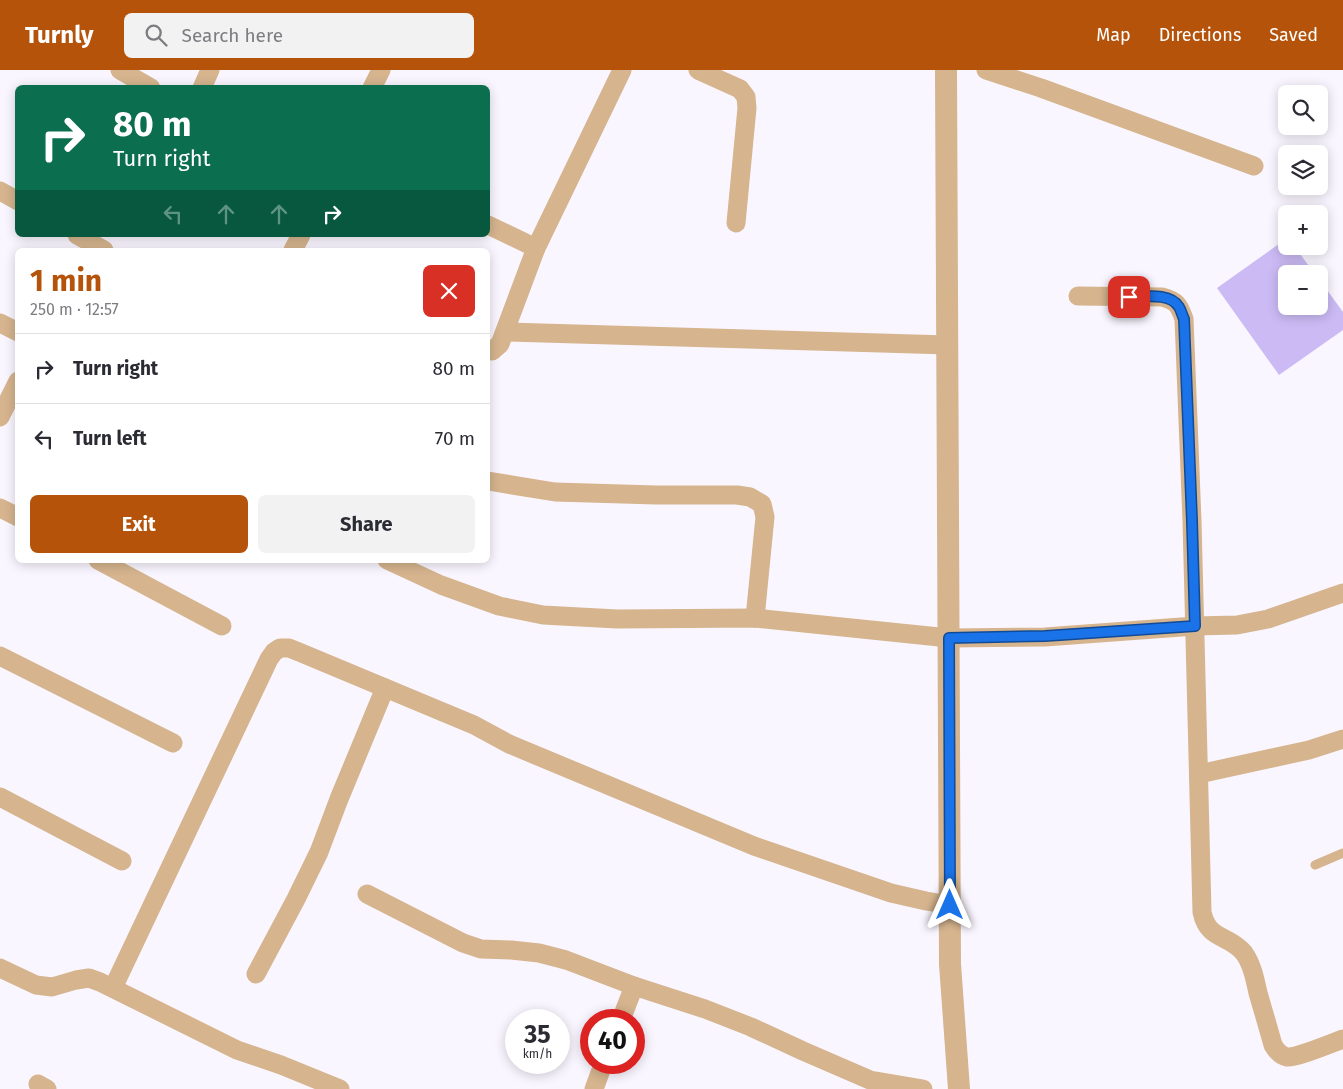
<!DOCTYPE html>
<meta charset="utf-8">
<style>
:root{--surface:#fff;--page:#f2f2f3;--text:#2b2b33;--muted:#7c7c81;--line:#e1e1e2;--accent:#b45309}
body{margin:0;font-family:"Fira Sans",sans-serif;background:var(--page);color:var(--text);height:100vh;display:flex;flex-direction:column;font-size:19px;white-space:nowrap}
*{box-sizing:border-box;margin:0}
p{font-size:16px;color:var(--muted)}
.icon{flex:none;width:28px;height:28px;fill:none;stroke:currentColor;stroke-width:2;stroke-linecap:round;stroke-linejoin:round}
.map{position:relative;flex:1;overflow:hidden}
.side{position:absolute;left:15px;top:178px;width:475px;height:315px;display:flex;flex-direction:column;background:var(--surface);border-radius:8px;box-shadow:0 2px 12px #0003}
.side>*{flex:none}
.hud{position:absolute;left:15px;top:15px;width:475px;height:152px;border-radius:8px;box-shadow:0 2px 12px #0003;background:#0b6e4f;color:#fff;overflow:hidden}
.tools{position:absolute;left:1278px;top:15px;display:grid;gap:10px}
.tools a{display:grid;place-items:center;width:50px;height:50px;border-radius:8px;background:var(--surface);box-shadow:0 2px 12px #0003;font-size:25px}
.speed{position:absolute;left:505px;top:939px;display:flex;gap:10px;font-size:25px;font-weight:700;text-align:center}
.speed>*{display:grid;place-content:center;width:65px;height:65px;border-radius:50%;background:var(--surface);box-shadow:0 2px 12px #0003;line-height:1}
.speed small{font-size:12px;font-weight:400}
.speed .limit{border:8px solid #d22;background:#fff;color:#111}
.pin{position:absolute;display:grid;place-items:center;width:42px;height:42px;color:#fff;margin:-21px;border-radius:10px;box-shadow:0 2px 8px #0006}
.me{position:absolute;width:55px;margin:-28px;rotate:0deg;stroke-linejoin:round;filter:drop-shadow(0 0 4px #0008)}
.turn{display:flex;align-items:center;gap:18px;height:105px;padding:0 15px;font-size:22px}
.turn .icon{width:65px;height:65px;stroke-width:2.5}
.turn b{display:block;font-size:35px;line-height:42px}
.lanes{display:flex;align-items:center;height:48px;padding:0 15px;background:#0003;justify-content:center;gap:25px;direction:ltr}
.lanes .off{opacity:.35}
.round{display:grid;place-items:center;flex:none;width:52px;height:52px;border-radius:8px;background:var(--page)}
.headline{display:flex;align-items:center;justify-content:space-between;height:85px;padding:0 15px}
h1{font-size:30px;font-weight:700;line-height:38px;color:var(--accent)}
.cta{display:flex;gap:10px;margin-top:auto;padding:10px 15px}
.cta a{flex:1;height:58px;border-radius:8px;background:var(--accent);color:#fff;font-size:20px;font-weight:700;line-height:58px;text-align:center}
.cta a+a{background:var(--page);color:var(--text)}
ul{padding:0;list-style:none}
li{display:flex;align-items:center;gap:15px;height:70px;padding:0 15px;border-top:1px solid var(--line)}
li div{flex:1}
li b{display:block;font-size:19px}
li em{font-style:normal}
header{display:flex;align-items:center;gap:30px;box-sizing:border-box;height:70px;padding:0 25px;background:var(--accent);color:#fff}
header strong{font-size:24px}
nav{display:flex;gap:28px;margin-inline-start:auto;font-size:18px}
.search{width:350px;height:45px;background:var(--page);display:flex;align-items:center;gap:12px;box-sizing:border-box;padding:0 18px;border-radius:8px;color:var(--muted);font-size:19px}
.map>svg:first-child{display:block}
.building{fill:#cbbaf4}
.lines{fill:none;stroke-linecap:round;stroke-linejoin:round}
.service{stroke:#d5b48e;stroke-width:9}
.minor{stroke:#d5b48e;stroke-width:19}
.tertiary{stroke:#d5b48e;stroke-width:22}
.route-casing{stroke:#114b97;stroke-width:12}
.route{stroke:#1a73e8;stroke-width:9}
</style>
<header>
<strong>Turnly</strong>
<div class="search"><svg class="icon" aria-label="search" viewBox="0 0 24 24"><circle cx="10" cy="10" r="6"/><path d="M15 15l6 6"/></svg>Search here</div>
<nav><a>Map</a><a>Directions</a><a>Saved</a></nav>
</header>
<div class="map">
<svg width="1343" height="1019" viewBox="0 0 1343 1019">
<rect width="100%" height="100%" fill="#faf6ff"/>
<!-- building -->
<polygon class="building" points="1286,169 1286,176 1294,176 1315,204 1286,204 1286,236 1319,236 1319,209 1343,242 1343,260 1279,305 1217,218"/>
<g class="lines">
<!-- service -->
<polyline class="service" points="1315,795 1343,783"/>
<!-- minor -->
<g class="minor">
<polyline points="120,0 151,18"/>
<polyline points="698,0 740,19 746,27 747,38 736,153"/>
<polyline points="986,0 1041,18 1254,96"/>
<polyline points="202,18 210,0"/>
<polyline points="372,18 381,0"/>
<polyline points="0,121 18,131"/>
<polyline points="488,155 536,178"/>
<polyline points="77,165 104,180"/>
<polyline points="293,180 301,165"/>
<path d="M1078,226L1162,227C1177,231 1179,235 1184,249L1192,451L1202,842C1208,871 1229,864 1244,883C1252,894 1255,909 1258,923C1263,940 1268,957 1273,975C1276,980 1280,986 1287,987C1296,988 1332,973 1343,969"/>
<polyline points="0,253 18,262"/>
<polyline points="506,262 948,275"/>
<polyline points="488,281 492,281 500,274 536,178 622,0"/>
<polyline points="0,347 18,311"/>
<polyline points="488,411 555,422 656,425 737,425 750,427 762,434 765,447 755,548"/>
<polyline points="0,438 18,447"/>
<polyline points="98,490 222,556"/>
<polyline points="387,490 441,515 499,536 543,545 617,549 755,548 949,568 1045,567 1195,556 1237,555 1268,549 1343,523"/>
<polyline points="0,586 173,673"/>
<polyline points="1199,704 1309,680 1343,669"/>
<polyline points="0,727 122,791"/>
<polyline points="367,824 463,873 481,879 511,880 539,883 566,890 634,916 705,939 751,957 803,981 870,1010 923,1019"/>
<polyline points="0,898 36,915 52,917 76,910 89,908 100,912 237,980 281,995 340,1019"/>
<polyline points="256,904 296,829 319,782 339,729 385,618"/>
<polyline points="113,918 269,589 274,582 280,578 289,578 299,582 474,655 509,674 754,776 891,823 926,831 950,835"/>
<polyline points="621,950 634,916"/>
<polyline points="38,1014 47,1019"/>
<polyline points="594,1019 604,992"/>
</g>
<!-- tertiary -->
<polyline class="tertiary" points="946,0 950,894 959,1019"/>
</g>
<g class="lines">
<defs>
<path id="route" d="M950,835L949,568L1045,566L1195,556L1192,451L1184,249C1182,245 1181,240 1179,237C1170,222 1144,227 1129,227"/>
</defs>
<!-- route casing -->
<use href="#route" class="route-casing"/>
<!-- route -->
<use href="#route" class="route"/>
</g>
</svg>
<div class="tools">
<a><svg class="icon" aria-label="search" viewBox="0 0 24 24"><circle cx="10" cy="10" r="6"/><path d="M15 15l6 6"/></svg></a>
<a><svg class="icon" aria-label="layers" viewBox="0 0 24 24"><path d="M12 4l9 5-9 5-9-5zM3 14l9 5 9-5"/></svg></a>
<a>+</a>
<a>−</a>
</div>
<div class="speed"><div>35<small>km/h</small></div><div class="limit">40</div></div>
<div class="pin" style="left:1129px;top:227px;background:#d93025"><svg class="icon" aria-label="arrive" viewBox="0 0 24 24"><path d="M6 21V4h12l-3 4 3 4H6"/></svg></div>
<svg class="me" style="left:950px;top:835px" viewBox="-20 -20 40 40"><path d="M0-17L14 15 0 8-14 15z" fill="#1a73e8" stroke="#fff" stroke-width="4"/></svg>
<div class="hud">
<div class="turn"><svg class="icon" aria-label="right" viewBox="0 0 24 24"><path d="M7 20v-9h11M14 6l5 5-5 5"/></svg><div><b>80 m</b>Turn right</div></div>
<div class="lanes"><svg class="icon off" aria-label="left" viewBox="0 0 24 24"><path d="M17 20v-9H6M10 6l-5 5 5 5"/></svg><svg class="icon off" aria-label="ahead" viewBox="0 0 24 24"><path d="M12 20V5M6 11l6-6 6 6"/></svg><svg class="icon off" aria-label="ahead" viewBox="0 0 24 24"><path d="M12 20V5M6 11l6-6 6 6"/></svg><svg class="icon" aria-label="right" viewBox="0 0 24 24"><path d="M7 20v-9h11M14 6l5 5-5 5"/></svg></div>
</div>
<section class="side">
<div class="headline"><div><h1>1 min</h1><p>250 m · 12:57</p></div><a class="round" style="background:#d93025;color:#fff"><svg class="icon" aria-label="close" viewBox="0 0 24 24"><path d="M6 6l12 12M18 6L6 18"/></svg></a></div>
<ul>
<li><svg class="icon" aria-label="right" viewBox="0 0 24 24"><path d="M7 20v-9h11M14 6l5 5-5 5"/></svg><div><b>Turn right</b></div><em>80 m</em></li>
<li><svg class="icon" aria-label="left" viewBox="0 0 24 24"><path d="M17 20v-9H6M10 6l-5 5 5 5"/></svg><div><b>Turn left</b></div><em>70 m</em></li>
</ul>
<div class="cta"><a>Exit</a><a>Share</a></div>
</section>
</div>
